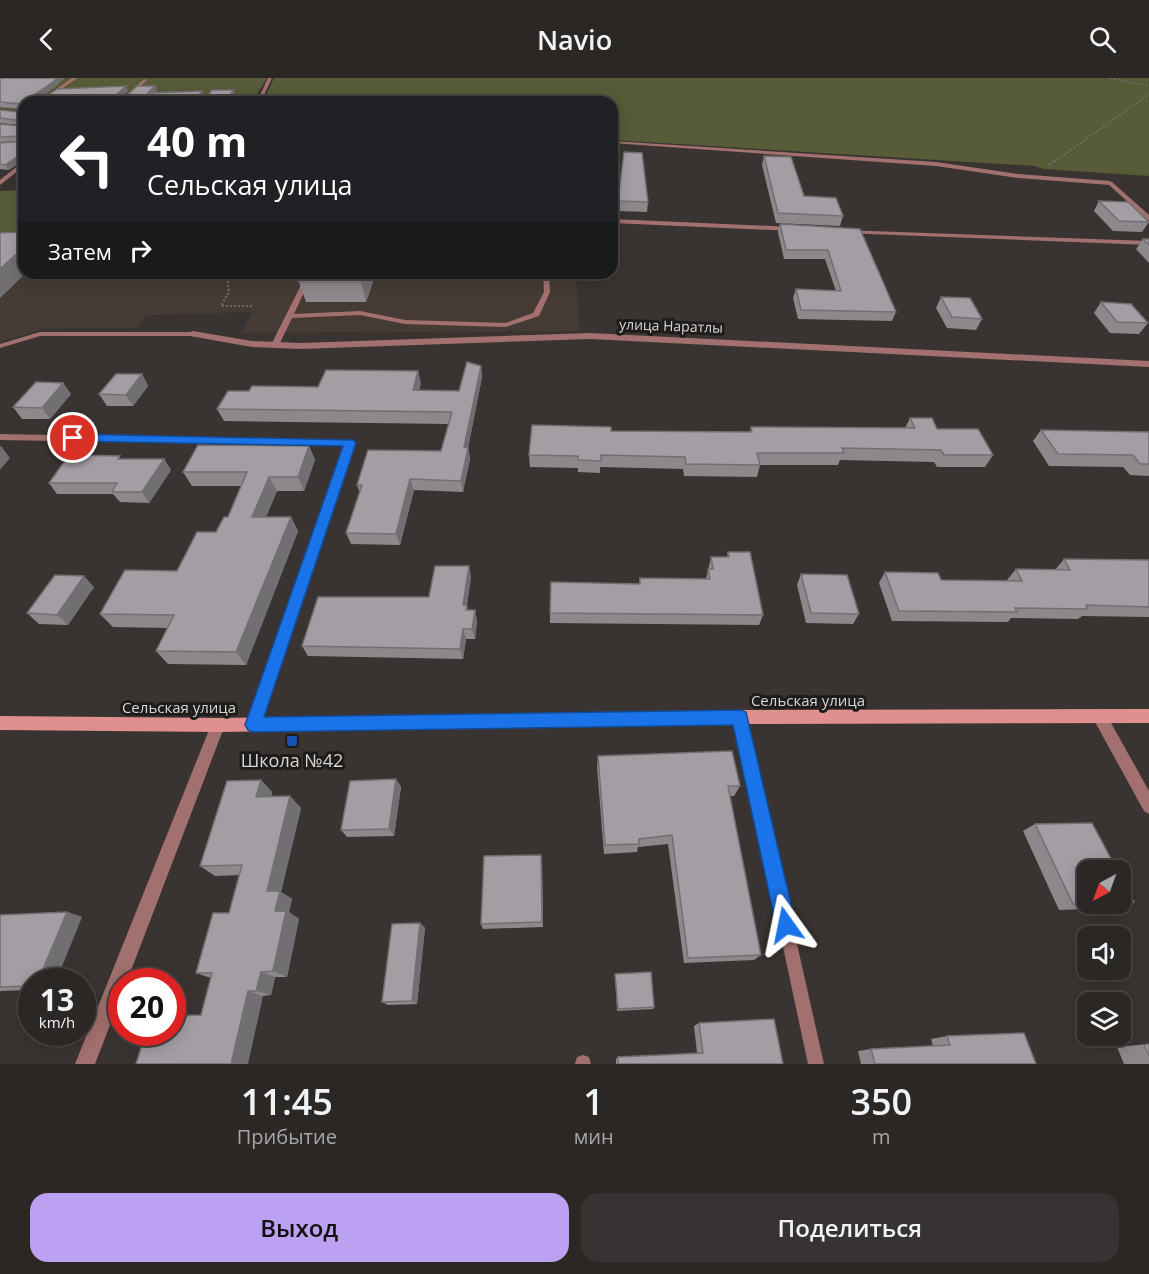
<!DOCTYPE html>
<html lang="ru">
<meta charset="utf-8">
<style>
:root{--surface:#2b2725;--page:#373332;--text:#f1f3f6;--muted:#a6a5a7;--line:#474442;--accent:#bca0f2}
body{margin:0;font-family:"Open Sans",sans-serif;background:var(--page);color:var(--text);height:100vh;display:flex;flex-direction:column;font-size:22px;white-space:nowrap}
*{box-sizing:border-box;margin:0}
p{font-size:20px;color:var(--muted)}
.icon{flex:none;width:33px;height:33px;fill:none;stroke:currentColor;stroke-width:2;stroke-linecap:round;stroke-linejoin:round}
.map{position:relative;height:986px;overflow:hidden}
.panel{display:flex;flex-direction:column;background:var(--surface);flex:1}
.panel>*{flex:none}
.top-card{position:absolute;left:18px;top:18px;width:600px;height:183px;border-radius:18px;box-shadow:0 3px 15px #0003,0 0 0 2px var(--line);background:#202124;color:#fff;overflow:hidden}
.needle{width:39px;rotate:221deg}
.buttons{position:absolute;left:1077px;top:782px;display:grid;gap:12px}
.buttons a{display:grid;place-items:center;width:54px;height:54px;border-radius:12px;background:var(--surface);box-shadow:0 3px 15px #0003,0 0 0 2px var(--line);font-size:30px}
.speed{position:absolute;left:18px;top:890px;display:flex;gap:12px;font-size:30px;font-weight:700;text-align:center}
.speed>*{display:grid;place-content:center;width:78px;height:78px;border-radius:50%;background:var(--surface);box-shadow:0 3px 15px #0003,0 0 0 2px var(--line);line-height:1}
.speed small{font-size:15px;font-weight:400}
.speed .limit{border:9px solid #d22;background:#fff;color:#111}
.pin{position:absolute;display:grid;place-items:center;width:51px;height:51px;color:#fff;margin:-26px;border:3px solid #fff;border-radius:50%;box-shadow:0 2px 6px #0007}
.me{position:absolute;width:66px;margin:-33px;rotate:348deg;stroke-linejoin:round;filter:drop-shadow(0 0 4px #0008)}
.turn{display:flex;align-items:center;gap:21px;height:126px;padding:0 30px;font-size:27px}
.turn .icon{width:78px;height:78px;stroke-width:2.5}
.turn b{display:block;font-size:42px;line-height:51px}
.then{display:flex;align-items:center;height:57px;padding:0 30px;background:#0003;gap:12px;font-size:22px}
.eta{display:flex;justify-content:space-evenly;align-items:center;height:102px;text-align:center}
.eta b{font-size:36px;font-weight:600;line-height:42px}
.button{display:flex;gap:12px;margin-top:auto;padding:12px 30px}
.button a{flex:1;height:69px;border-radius:18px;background:var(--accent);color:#111;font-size:24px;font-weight:600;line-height:69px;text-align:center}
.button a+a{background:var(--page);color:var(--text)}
header{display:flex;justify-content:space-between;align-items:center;height:78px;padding:0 30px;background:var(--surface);font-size:27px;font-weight:600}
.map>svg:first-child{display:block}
.built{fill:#453b34}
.green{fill:#585b38}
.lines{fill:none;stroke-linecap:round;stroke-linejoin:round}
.path-far1{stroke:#736f6d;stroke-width:1.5;stroke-dasharray:2 2;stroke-linecap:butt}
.path{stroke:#736f6d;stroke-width:2;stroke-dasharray:2 2;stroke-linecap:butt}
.service{fill:#a2706e;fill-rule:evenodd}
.minor{fill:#a2706e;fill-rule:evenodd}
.secondary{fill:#df8f8e;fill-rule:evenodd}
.wall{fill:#8c888c}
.shaded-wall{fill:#726f72}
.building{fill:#a39ea3;stroke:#726f72;stroke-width:1.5}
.route{fill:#1a73e8;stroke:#114b97;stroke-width:1.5}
.transit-dot{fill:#1a4fb4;stroke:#1e1c1a;stroke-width:2}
.labels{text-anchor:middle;stroke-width:6;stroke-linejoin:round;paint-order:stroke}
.far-street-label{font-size:14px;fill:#d8d5d3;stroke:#1e1c1a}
.street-label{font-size:15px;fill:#d8d5d3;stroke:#1e1c1a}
.near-poi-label{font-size:18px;fill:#d8d5d3;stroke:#1e1c1a}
</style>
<header><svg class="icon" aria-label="back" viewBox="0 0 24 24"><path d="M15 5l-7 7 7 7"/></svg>Navio<svg class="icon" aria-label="search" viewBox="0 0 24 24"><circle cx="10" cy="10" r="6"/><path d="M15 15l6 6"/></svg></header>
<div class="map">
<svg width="1149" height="986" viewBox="0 0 1149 986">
<rect width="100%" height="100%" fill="#393431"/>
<!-- built -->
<polygon class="built" points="24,112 24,195 576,195 579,253 241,255 252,234 146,237 136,250 43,251 0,264 0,113"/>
<!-- green -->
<g class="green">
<polygon points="0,0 267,0 252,24 24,24 24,33 0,31"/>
<polygon points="274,0 1149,0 1149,98 1043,91 1035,88 612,62 612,24 364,24 357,17 281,22 266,17"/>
<polygon points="24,112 24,155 0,163 0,113"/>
</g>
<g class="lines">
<!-- path-far1 -->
<g class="path-far1">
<polyline points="1110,0 1149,8"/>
<polyline points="1054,84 1149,16"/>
</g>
<!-- path -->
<g class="path">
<polyline points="1049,87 1056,82"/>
<polyline points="227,195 229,214 221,228 253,228"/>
</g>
<!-- service -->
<g class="service">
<polygon points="72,0 77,0 43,24 38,24"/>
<polygon points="268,0 272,0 264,17 269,24 265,24 260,17"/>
<polygon points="144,1 147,2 124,24 119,24"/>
<polygon points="612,63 936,84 1018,96 1110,103 1113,105 1110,107 1018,100 936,88 612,65"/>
<polygon points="24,83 24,88 0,107 0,102"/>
<polygon points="307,195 313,195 294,236 360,233 405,242 505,245 533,235 544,214 543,195 549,195 550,214 539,238 506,249 405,246 360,237 292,240 279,267 272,269 271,267"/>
<polygon points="40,254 193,254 197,256 193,258 40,258 0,270 0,266"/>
<polygon points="740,633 744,635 746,639 824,986 808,986 734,639 736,635"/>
<polygon points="583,977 589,979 591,986 575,986 577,979"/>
</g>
<!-- minor -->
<g class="minor">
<polygon points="1108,104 1112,104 1149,137 1149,143 1108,106"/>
<polygon points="612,141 794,149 797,151 794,153 612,145"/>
<polygon points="842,152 1149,163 1149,167 844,155 842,154"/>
<polygon points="193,253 252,263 300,265 590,255 1149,283 1149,289 590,261 300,271 252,269 190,258 190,254"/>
<polygon points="0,356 354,363 355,365 258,652 253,654 248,652 246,647 344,368 0,362"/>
<polygon points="1100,632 1105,634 1149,713 1149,736 1144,733 1095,644 1093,639 1095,634"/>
<polygon points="218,640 223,642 225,647 127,903 122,903 122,916 95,986 75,986 211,647 213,642"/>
</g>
<!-- secondary -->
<polygon class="secondary" points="1149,631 1149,645 740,646 218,654 0,652 0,638 218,640 740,632"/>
</g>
<!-- wall -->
<g class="wall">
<polygon points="0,0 64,0 55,9 38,21 128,13 119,21 123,21 155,8 157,13 155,14 202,13 203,17 201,21 235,16 229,24 24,24 24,92 21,93 18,88 23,83 23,82 9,92 0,91 0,65 23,63 0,64 0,46 21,48 21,47 0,45 0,32 21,34 23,31 0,29"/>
<polygon points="764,78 804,118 843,138 840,148 776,145 762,87"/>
<polygon points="618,123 648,124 647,134 617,133"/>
<polygon points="1099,123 1149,144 1142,154 1113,153 1094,133"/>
<polygon points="780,146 860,151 896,234 892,243 798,241 793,220 796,211 836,213 825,181 784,181 778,154"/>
<polygon points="1143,161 1149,161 1149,185 1136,171"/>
<polygon points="304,195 390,195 388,201 374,201 366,224 306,224 299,204"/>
<polygon points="941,219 982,241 976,252 947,250 936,230"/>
<polygon points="1101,224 1148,245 1139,256 1110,255 1094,235"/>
<polygon points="481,288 482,299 468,370 470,381 463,414 414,412 400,467 351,466 346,455 360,415 357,407 441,373 449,346 224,343 217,331 249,313 318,309 421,305 419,313 459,313"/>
<polygon points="142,296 148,308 133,328 107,328 99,316"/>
<polygon points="63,305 71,316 50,341 22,341 13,329"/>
<polygon points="910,340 937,351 993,377 985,389 937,389 934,384 840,382 838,387 760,387 757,399 684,398 683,391 600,389 600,395 578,394 578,390 530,389 529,377 611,353 750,354 751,349 905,350"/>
<polygon points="1041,352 1149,354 1149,398 1130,397 1123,389 1049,388 1033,363"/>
<polygon points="309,368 315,382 304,413 277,413 266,439 291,439 298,453 246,587 168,586 156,573 168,550 113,549 100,536 177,493 216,454 228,439 241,408 192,408 183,394"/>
<polygon points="123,381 164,381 171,392 149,425 120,424 113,416 57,416 49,405"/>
<polygon points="728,474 763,537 759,547 550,545 550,535 639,506 640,500 706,501 711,479 727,479"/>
<polygon points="1064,481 1149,482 1149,539 1082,538 1078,541 1011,540 1008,544 892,543 879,505 885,494 941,502 1008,503 1007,502 1016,491 1055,492"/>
<polygon points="801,496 859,536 853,546 806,545 797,507"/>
<polygon points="471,499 467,527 468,532 475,532 477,543 475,561 466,561 463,581 308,578 302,568 429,519"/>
<polygon points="94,509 68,547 39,546 27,535"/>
<polygon points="598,678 740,708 734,718 730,718 761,877 754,882 684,885 668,766 638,769 637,774 604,776 597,689"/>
<polygon points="396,701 401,709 394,758 347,759 341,752"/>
<polygon points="261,702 272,714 271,719 290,718 301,730 281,814 292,821 289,834 299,841 287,899 275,899 271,917 263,918 201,937 211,900 196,895 229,835 240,797 215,798 200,788"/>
<polygon points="1035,746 1134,824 1118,830 1059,832 1023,753"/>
<polygon points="542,783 543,849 483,851 481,846"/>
<polygon points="67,834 82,839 32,903 32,912 0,913 0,837"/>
<polygon points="420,845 425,850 417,926 388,927 382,924"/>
<polygon points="615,896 654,929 653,931 617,933"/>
<polygon points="699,945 783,986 616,986 616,981 618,979 697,975 694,948"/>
<polygon points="947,958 1036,986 861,986 858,973 871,971 933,968 931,961"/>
<polygon points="1149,966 1149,986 1124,986 1117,969"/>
</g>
<!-- shaded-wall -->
<g class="shaded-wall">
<polygon points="57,0 64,0 55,9 37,22 34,21 34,17"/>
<polygon points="126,8 128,13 117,22 115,18"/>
<polygon points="155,8 157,13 150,19 148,15"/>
<polygon points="234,12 235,16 229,24 224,24"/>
<polygon points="202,13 203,17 199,24 197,19"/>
<polygon points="21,76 24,81 9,92 5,87"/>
<polygon points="24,85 24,92 21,93 18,88"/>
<polygon points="24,169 24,195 26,195 0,220 0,191"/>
<polygon points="364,195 373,195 374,201 366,224 361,204"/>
<polygon points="387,195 390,195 388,201"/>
<polygon points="481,288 482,299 468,370 470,381 463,414 461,403 464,369"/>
<polygon points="418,293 421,305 415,324 413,312"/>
<polygon points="142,296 148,308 133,328 126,317"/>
<polygon points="63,305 71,316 50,341 42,330"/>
<polygon points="1,368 10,380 0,392 0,369"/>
<polygon points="309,368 315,382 304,413 298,399"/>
<polygon points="164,381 171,392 149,425 142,414"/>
<polygon points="269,399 277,413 260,453 252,439"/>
<polygon points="410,401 414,412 400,467 396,456"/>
<polygon points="291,439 298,453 246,587 236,574"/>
<polygon points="469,488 471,499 465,538 463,527"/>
<polygon points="84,498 94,509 68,547 57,537"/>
<polygon points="475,532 477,543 475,561 472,551"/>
<polygon points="463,551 466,561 463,581 460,571"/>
<polygon points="396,701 401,709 394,758 389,751"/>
<polygon points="261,702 272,714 268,730 256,719"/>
<polygon points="290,718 301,730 281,814 292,821 289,834 299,841 287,899 273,893 275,833 267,813"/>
<polygon points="541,777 542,783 543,849 542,844"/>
<polygon points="67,834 82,839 56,903 38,903"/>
<polygon points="420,845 425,850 417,926 412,923"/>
<polygon points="261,894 275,899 271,917 256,913"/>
<polygon points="248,913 263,918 248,986 231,986"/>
</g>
<!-- building -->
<g class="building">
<polygon points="0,0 57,0 53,4 34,17 34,21 42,21 57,11 126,8 115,18 117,21 123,21 137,8 155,8 148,15 202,13 197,19 199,21 205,21 212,12 234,12 224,24 24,24 24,85 18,88 23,83 21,76 5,87 0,86 0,65 23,63 21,58 0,59 0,46 21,48 23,43 0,40 0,32 21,34 24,28 21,26 0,24"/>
<polygon points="624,74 642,75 648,124 618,123"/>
<polygon points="764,78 791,79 804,118 836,120 843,138 778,135"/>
<polygon points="1099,123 1128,124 1149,144 1119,143"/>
<polygon points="780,146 860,151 896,234 801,232 796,211 841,213 828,172 786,172"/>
<polygon points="24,154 24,169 0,191 0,155"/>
<polygon points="1143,161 1149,161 1149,167"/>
<polygon points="304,195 364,195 361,204 299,204"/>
<polygon points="941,219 970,220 982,241 952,239"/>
<polygon points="1101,224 1131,226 1148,245 1117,244"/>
<polygon points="467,284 481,288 464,369 468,370 461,403 410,401 396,456 346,455 362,407 357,407 368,372 441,373 452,334 217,331 228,313 249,313 252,308 318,309 326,292 418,293 413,312 459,313"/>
<polygon points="116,296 142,296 126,317 99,316"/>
<polygon points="36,304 63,305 42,330 13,329"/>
<polygon points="910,340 932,340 937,351 978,351 993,377 944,377 941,372 842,370 844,375 757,375 760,387 686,386 685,379 601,377 601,383 578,382 578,378 529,377 532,347 611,349 611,353 752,354 751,349 915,350"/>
<polygon points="1041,352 1149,354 1149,386 1140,386 1133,377 1058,376"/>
<polygon points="198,367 309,368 298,399 269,399 252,439 291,439 236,574 156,573 174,537 100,536 125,492 177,493 197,454 216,454 224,439 228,439 247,394 183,394"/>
<polygon points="69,377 120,378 118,381 164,381 142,414 112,414 117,405 49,405"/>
<polygon points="728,474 750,474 763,537 550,535 551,504 640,506 640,500 710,501 708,491 713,491 711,479 729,479"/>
<polygon points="1064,481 1149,482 1149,529 1086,527 1088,531 1015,530 1017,534 899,533 885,494 938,495 941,502 1022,503 1016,491 1070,492"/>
<polygon points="435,488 469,488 463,527 467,527 466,532 475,532 472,551 463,551 460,571 302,568 318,519 429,519"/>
<polygon points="801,496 847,497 859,536 811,535"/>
<polygon points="55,497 84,498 57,537 27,535"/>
<polygon points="732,673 740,708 728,708 761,877 688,880 672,757 639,761 639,766 605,767 598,678"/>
<polygon points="396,701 389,751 341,752 350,703"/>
<polygon points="261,702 256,719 290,718 267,813 280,813 275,833 286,833 273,893 261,894 256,913 248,913 231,986 136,986 146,954 172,954 172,938 201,937 212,895 196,895 213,835 229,835 242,787 200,788 227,703"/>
<polygon points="1092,745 1117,792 1088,792 1088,825 1113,825 1073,826 1035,746"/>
<polygon points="541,777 542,844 481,846 484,778"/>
<polygon points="1120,799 1134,824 1120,825"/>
<polygon points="67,834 38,903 32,903 32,908 0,909 0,837"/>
<polygon points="420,845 412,923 382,924 392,846"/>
<polygon points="651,894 654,929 618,931 615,896"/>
<polygon points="774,941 783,986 618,986 618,979 703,975 699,945"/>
<polygon points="1024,955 1036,986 875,986 871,971 950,967 947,958"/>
<polygon points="1149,966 1149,978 1144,967"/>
</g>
<!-- route -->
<polygon class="route" points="73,356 354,362 356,365 264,639 740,632 746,634 796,847 793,854 786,857 779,854 776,847 733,647 253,654 248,652 245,647 343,368 69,363 69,358"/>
<!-- markers -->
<rect class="transit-dot" x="286" y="657" width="12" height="12" rx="3"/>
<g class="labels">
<!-- far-street labels -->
<g class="far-street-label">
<text transform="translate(671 248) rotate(2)" y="5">улица Наратлы</text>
</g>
<!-- street labels -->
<g class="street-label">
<text x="808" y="628">Сельская улица</text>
<text x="179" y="635">Сельская улица</text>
</g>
<!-- near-poi labels -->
<g class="near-poi-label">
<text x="292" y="689">Школа №42</text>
</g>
</g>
</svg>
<div class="buttons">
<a><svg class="needle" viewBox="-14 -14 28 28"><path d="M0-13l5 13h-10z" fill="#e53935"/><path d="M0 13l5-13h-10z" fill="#a6a5a7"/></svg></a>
<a><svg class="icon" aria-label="sound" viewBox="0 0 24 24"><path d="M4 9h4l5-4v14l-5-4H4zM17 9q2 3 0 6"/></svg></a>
<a><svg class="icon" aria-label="layers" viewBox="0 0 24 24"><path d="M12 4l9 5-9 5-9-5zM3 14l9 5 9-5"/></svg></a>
</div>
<div class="speed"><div>13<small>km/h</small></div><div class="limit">20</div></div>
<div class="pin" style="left:73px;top:360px;background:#d93025"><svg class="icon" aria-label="arrive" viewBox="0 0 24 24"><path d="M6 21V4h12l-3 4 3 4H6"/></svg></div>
<svg class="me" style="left:786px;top:847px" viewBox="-20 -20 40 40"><path d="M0-17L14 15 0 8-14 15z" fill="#1a73e8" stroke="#fff" stroke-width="4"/></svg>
<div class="top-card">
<div class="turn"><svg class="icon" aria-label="left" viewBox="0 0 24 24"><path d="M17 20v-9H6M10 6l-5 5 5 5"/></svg><div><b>40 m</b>Сельская улица</div></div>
<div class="then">Затем<svg class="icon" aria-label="right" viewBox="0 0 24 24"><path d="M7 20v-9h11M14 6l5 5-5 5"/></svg></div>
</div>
</div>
<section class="panel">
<div class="eta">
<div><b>11:45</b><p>Прибытие</p></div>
<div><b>1</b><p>мин</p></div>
<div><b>350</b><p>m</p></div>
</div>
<div class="button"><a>Выход</a><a>Поделиться</a></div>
</section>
